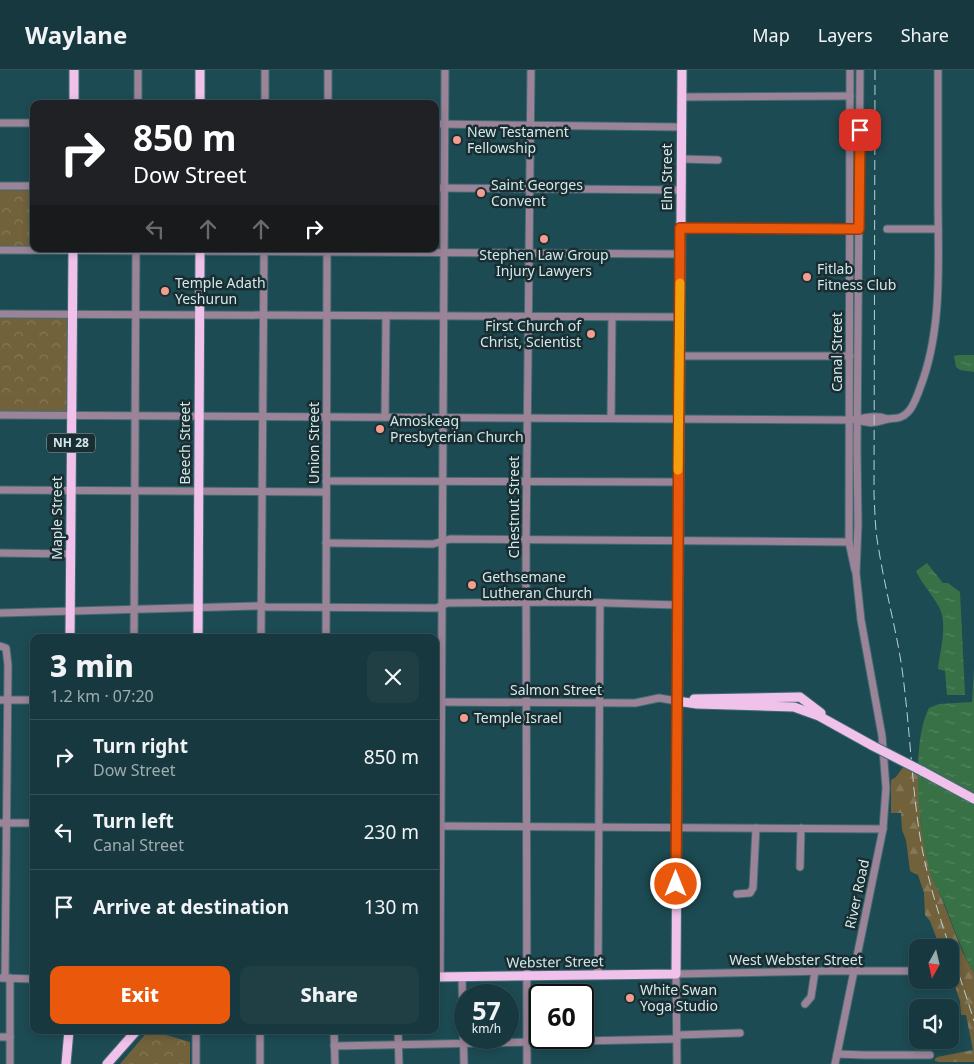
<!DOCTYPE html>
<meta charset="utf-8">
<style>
:root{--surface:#16383e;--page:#1f3f45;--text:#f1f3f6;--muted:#9eacb0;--line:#355258;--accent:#ea580c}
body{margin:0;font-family:"Noto Sans",sans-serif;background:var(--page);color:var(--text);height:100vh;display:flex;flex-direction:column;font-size:19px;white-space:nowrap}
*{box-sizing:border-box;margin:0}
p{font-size:16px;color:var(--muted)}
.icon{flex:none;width:28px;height:28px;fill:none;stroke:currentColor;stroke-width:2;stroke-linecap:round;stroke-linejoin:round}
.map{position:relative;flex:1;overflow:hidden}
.sheet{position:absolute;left:30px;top:564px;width:409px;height:400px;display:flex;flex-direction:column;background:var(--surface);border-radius:10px;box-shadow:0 2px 8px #0003,0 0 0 1px var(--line)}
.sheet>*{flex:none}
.banner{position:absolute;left:30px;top:30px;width:409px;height:152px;border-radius:10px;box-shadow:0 2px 8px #0003,0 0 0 1px var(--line);background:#202124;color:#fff;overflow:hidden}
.needle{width:32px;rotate:188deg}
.tools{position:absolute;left:909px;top:869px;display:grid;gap:10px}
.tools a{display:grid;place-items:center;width:50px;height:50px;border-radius:10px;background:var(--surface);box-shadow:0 2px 8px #0003,0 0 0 1px var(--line);font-size:25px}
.speed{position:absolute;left:454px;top:914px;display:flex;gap:10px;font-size:25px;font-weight:700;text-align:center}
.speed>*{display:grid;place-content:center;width:65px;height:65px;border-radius:50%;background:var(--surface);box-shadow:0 2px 8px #0003,0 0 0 1px var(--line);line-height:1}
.speed small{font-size:12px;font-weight:400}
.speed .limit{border:2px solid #111;border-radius:8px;background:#fff;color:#111}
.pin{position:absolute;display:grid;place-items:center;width:42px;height:42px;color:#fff;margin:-21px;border-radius:10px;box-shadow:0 2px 8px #0006}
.me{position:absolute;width:55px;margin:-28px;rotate:0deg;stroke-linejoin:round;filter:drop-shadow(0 0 4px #0008)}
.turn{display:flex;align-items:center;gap:18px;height:105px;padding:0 20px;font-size:22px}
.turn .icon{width:65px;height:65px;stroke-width:2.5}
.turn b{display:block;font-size:35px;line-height:42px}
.lanes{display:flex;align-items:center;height:48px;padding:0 20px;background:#0003;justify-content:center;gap:25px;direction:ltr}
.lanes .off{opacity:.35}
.round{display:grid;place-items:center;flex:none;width:52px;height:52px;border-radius:10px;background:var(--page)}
.overview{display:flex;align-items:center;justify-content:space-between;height:85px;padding:0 20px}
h1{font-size:30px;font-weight:800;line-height:38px}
.button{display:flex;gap:10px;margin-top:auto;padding:10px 20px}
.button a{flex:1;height:58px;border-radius:10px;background:var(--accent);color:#fff;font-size:20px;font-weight:800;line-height:58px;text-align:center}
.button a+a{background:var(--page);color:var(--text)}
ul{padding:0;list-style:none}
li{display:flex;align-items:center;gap:15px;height:75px;padding:0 20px;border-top:1px solid var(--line)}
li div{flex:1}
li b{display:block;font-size:19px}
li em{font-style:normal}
header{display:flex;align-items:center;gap:30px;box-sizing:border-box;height:70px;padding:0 25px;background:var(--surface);border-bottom:1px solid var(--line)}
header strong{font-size:24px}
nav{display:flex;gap:28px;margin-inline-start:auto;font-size:18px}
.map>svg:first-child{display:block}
.forest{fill:url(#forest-firs)}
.park{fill:url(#park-crowns)}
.water{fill:url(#water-ripples)}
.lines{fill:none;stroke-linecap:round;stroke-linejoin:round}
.minor-casing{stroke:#416b72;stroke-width:9}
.major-casing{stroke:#416b72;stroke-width:11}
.minor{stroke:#9b8398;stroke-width:7}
.major{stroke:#f0c1eb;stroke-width:9}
.rail{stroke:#b6d2d6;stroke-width:1;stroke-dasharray:10 5;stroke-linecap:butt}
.major-bridge-casing{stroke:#416b72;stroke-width:11;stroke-linecap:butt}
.major-bridge{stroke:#f0c1eb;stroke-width:9}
.route-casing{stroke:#983908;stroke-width:12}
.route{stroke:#ea580c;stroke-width:9}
.slow{stroke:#f59e0b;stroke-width:9}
.poi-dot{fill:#f59d8e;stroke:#1a2e31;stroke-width:2}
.labels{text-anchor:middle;stroke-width:5;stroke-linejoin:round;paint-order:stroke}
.shield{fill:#1a2e31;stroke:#9ab1b5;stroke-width:1}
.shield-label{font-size:12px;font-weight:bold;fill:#d1e9ed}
.poi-label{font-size:14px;fill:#d1e9ed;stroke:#1a2e31;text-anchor:start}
.street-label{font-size:14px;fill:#d1e9ed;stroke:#1a2e31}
</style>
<header>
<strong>Waylane</strong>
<nav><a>Map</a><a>Layers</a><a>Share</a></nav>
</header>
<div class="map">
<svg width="974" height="994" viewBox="0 0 974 994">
<defs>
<pattern id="forest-firs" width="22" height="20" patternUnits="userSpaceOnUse" patternTransform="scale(1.25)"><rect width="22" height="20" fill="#71623c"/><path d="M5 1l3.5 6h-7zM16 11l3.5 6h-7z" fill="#847858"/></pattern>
<pattern id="park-crowns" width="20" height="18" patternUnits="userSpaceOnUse" patternTransform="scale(1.25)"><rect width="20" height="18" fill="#71623c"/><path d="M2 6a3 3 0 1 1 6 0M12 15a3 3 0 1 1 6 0" fill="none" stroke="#847858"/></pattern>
<pattern id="water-ripples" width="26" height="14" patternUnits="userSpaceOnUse" patternTransform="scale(1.25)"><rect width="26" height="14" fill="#387146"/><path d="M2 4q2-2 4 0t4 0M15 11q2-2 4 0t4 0" fill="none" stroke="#548561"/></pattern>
</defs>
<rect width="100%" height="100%" fill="#1d4b53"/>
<!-- forest -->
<polygon class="forest" points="903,697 918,705 921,757 932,808 942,829 962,881 974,903 974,992 939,992 935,991 935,989 937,987 973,980 966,945 961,945 960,931 950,902 950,878 940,877 930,851 925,845 924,823 918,805 910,801 906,770 902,760 901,743 891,743 891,710 896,707"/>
<!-- park -->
<g class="park">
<polygon points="0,116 34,116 34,179 0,180"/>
<polygon points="0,244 68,244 72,346 0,345"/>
<polygon points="149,960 190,972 190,994 120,994"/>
</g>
<!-- water -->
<g class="water">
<polygon points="959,285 974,285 974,302 960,300 956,297 954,286"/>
<path d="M927,493L943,513H948L960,522L965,625H947L945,601L938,599C940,581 948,554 939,537C932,524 922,514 916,501Z"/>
<path d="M974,599V903C961,880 953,855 943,830C939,822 934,815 931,806C919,768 910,673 929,638L939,634L972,632Z"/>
</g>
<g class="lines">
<defs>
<g id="minor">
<polyline points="850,0 849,472 855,500"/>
<polyline points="682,27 850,26"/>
<polyline points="138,34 138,0"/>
<polyline points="265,34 265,0"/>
<polyline points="328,34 328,0"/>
<polyline points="0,53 34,53"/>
<polyline points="435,54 681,57"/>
<polyline points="681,89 718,90"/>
<polyline points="0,116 34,116"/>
<polyline points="435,118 681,120"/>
<polyline points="681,158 853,159"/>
<polyline points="887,159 938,159"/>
<polyline points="0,180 680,184"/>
<polyline points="0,244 680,247"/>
<polyline points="679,286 850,286"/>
<path d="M0,345L849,350C863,349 874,344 887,349"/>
<polyline points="385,347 386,246"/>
<polyline points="611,348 612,247"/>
<path d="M858,350C871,355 876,352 888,349C895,348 902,349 908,342C914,336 917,326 920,318C943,259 938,192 938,130C938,86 938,43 938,0"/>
<polyline points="326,411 678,412"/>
<polyline points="0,420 326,422"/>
<polyline points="326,473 433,474 450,469 849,472"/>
<polyline points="0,483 70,484"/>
<polyline points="0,543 257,536 267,537 437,538 447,533 574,532 677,535"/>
<polyline points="134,568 136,179"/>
<polyline points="261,568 264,179"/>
<polyline points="326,568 327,179"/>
<polyline points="0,576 6,578 8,595 5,908"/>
<polyline points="0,630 34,630"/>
<polyline points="435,632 635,633 659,628 677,631"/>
<polyline points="0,753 34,753"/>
<polyline points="435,756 883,759"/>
<polyline points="800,797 801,758"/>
<polyline points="737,824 750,823 753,818 756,758"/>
<polyline points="598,905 600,533"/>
<polyline points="440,907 445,0"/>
<polyline points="462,907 464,994"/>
<polyline points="0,908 34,909"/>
<polyline points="805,934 811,927 815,901"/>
<polyline points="334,960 335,994"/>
<polyline points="398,960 399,994"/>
<polyline points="677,965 740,963"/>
<polyline points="0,967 10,967"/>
<polyline points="334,976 677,969"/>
<polyline points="837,984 864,985 930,985"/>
<polyline points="10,994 10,908"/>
<polyline points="196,994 196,960"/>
<polyline points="260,994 260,960"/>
<polyline points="527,994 526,475 531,0"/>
<polyline points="677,994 676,904 828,901 918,901"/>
<polyline points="835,994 883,759 886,718 882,666 861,550 856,503 858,455 857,379 860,0"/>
</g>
<g id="major">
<polyline points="200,0 200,34"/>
<polyline points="74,34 74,0"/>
<polyline points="70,568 73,179"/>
<polyline points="198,568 200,179"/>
<polyline points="694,629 800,627 821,643"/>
<polyline points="677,631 697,634 794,637 819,646 873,676"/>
<polyline points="922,701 974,729"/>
<polyline points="435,907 676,904 682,0"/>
<polyline points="66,994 69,960"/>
<polyline points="107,994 137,960"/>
</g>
</defs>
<!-- minor casing -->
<use href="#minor" class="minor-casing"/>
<!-- major casing -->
<use href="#major" class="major-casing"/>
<!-- minor -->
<use href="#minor" class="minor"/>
<!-- major -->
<use href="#major" class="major"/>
<!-- rail -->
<path class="rail" d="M875,0L874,424C875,443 875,462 879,481C885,518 895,555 901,592C910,652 911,713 921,773C932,834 956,892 974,951"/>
<defs>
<polyline id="major-bridge" points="873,676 922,701"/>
</defs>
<!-- major-bridge casing -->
<use href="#major-bridge" class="major-bridge-casing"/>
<!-- major-bridge -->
<use href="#major-bridge" class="major-bridge"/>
</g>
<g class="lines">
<defs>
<polyline id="route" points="676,814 680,158 859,159 860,60"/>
</defs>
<!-- route casing -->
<use href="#route" class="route-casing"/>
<!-- route -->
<use href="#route" class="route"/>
<!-- slow -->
<polyline class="slow" points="678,400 680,213"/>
</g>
<!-- markers -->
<g class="poi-dot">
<circle cx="457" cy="70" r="5"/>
<circle cx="481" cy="123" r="5"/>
<circle cx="544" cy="169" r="5"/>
<circle cx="807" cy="207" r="5"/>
<circle cx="165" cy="221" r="5"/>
<circle cx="591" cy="264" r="5"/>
<circle cx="380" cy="359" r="5"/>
<circle cx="472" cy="515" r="5"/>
<circle cx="464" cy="648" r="5"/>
<circle cx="630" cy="928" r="5"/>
</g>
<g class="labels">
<!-- shield labels -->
<rect class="shield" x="47" y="363.5" width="48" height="19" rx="4"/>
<g class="shield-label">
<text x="71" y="377">NH 28</text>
</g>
<!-- poi labels -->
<g class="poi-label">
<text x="467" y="67">New Testament<tspan x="467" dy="16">Fellowship</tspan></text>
<text x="491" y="120">Saint Georges<tspan x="491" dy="16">Convent</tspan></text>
<text x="544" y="190" text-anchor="middle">Stephen Law Group<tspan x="544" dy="16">Injury Lawyers</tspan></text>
<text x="817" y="204">Fitlab<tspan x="817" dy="16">Fitness Club</tspan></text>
<text x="175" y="218">Temple Adath<tspan x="175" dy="16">Yeshurun</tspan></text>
<text x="581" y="261" text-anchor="end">First Church of<tspan x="581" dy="16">Christ, Scientist</tspan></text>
<text x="390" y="356">Amoskeag<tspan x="390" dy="16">Presbyterian Church</tspan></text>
<text x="482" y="512">Gethsemane<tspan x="482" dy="16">Lutheran Church</tspan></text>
<text x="474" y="653">Temple Israel</text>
<text x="640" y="925">White Swan<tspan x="640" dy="16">Yoga Studio</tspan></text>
</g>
<!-- street labels -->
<g class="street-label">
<text transform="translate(667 107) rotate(-90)" y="5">Elm Street</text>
<text transform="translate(837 282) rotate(-90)" y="5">Canal Street</text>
<text transform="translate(185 373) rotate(-90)" y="5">Beech Street</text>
<text transform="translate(314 373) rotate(-90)" y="5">Union Street</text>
<text transform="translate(514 437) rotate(-90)" y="5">Chestnut Street</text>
<text transform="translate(57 448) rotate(-90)" y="5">Maple Street</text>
<text x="556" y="625">Salmon Street</text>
<text transform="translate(857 824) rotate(-78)" y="5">River Road</text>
<text x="796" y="895">West Webster Street</text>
<text transform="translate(555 892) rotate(-1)" y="5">Webster Street</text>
</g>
</g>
</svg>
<div class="tools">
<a><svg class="needle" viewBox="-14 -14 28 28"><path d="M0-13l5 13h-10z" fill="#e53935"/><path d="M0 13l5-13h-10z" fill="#9eacb0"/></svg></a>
<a><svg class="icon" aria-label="sound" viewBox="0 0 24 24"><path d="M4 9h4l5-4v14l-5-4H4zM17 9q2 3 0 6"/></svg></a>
</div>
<div class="speed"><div>57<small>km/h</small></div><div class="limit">60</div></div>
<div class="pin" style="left:860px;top:60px;background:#d93025"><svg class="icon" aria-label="arrive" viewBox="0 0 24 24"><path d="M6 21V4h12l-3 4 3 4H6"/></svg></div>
<svg class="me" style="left:676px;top:814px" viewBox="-20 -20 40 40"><circle r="17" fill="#ea580c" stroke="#fff" stroke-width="3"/><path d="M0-11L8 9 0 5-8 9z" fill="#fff"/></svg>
<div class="banner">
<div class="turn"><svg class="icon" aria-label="right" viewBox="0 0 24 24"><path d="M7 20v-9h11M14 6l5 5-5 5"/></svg><div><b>850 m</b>Dow Street</div></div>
<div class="lanes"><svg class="icon off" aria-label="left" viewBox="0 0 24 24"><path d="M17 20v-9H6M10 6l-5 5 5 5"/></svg><svg class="icon off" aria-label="ahead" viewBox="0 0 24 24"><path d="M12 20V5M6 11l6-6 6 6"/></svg><svg class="icon off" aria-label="ahead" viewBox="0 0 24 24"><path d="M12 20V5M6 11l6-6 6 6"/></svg><svg class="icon" aria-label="right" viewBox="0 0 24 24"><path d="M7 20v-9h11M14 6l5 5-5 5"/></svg></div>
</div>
<section class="sheet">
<div class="overview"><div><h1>3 min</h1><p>1.2 km · 07:20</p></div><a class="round"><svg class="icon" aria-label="close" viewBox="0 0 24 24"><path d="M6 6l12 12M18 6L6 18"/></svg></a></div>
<ul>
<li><svg class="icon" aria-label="right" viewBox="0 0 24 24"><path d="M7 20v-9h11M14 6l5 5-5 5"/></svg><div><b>Turn right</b><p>Dow Street</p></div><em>850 m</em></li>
<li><svg class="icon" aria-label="left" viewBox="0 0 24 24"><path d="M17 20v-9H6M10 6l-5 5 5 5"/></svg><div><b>Turn left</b><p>Canal Street</p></div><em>230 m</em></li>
<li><svg class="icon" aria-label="arrive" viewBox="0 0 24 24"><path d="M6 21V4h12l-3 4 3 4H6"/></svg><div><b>Arrive at destination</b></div><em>130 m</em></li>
</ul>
<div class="button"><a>Exit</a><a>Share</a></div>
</section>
</div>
